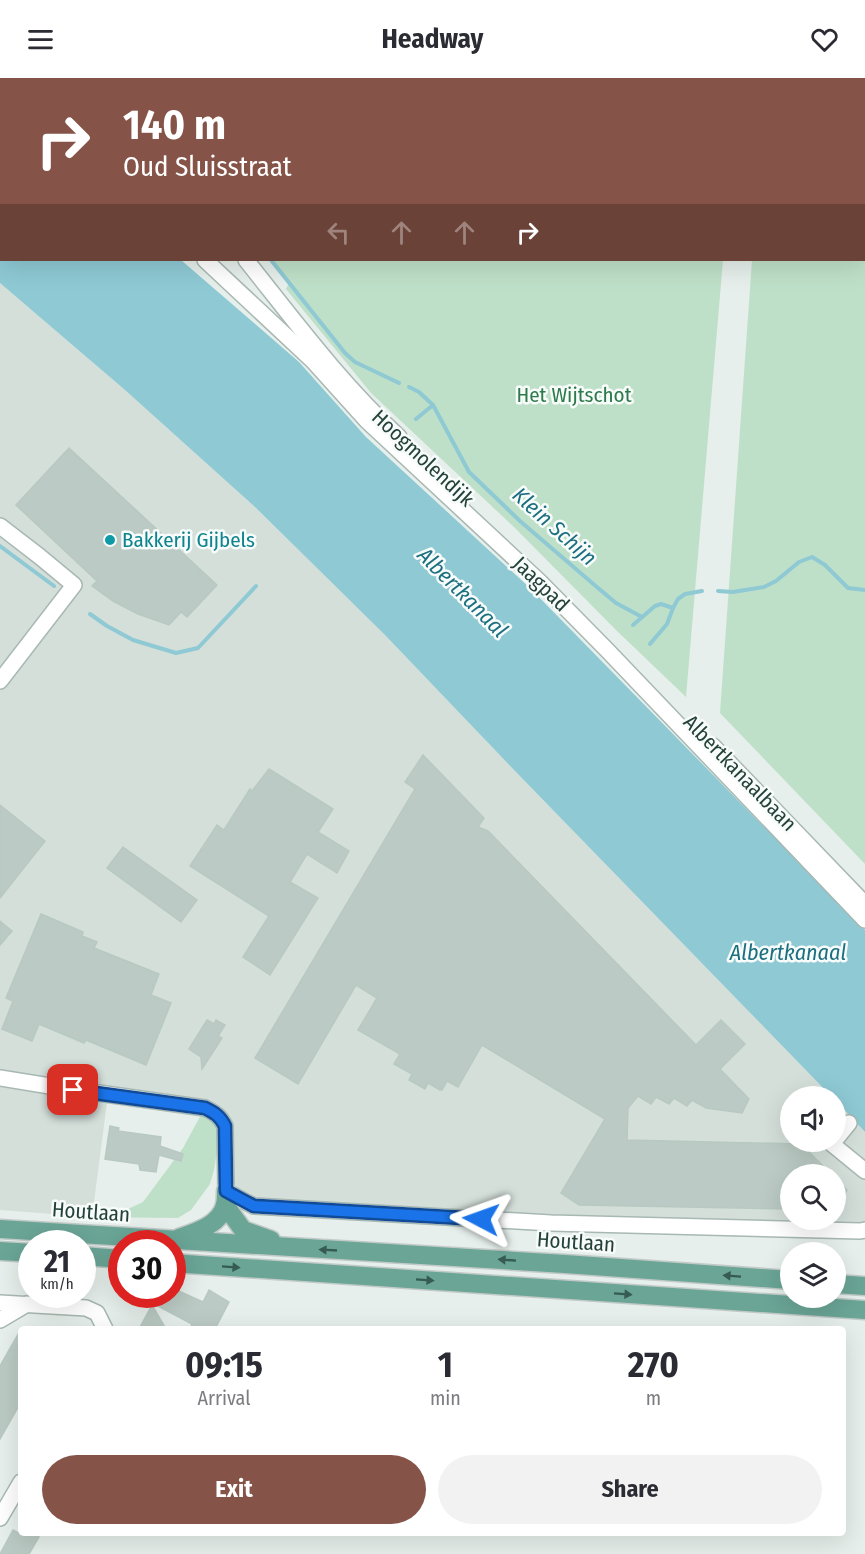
<!DOCTYPE html>
<style>
:root{--surface:#fff;--page:#f2f2f3;--text:#2b2b33;--muted:#7c7c81;--accent:#855347}
body{margin:0;font-family:"Fira Sans Condensed",sans-serif;background:var(--page);color:var(--text);height:100vh;display:flex;flex-direction:column;font-size:22px;white-space:nowrap}
*{box-sizing:border-box;margin:0}
p{font-size:20px;color:var(--muted)}
.icon{flex:none;width:33px;height:33px;fill:none;stroke:currentColor;stroke-width:2;stroke-linecap:round;stroke-linejoin:round}
.map{position:relative;flex:1;overflow:hidden}
.drawer{position:absolute;left:18px;top:1248px;width:828px;height:210px;display:flex;flex-direction:column;background:var(--surface);border-radius:6px;box-shadow:0 6px 24px #0002}
.drawer>*{flex:none}
.top-card{position:absolute;left:0px;top:0px;width:866px;height:183px;box-shadow:0 6px 24px #0002;background:#855347;color:#fff;overflow:hidden}
.tools{position:absolute;left:780px;top:1008px;display:grid;gap:12px}
.tools a{display:grid;place-items:center;width:66px;height:66px;border-radius:50%;background:var(--surface);box-shadow:0 6px 24px #0002;font-size:30px}
.speed{position:absolute;left:18px;top:1152px;display:flex;gap:12px;font-size:30px;font-weight:700;text-align:center}
.speed>*{display:grid;place-content:center;width:78px;height:78px;border-radius:50%;background:var(--surface);box-shadow:0 6px 24px #0002;line-height:1}
.speed small{font-size:15px;font-weight:400}
.speed .limit{border:9px solid #d22;background:#fff;color:#111}
.pin{position:absolute;display:grid;place-items:center;width:51px;height:51px;color:#fff;margin:-26px;border-radius:12px;box-shadow:0 3px 9px #0006}
.me{position:absolute;width:66px;margin:-33px;rotate:274deg;stroke-linejoin:round;filter:drop-shadow(0 0 4px #0008)}
.turn{display:flex;align-items:center;gap:21px;height:126px;padding:0 24px;font-size:27px}
.turn .icon{width:78px;height:78px;stroke-width:2.5}
.turn b{display:block;font-size:42px;line-height:51px}
.lanes{display:flex;align-items:center;height:57px;padding:0 24px;background:#0003;justify-content:center;gap:30px;direction:ltr}
.lanes .off{opacity:.35}
.eta{display:flex;justify-content:space-evenly;align-items:center;height:102px;text-align:center}
.eta b{font-size:36px;font-weight:700;line-height:42px}
.action{display:flex;gap:12px;margin-top:auto;padding:12px 24px}
.action a{flex:1;height:69px;border-radius:36px;background:var(--accent);color:#fff;font-size:24px;font-weight:700;line-height:69px;text-align:center}
.action a+a{background:var(--page);color:var(--text)}
header{display:flex;justify-content:space-between;align-items:center;height:78px;padding:0 24px;background:var(--surface);font-size:27px;font-weight:700}
.map>svg:first-child{display:block}
.built{fill:#d4dfda;fill-rule:evenodd}
.green{fill:#bfe0c8}
.water{fill:#8ec9d4}
.lines{fill:none;stroke-linecap:round;stroke-linejoin:round}
.stream{stroke:#8ec9d4;stroke-width:4}
.building{fill:#bbcac4;stroke:#b8c9c2;stroke-width:1.5}
.minor-casing{stroke:#a8b8b2;stroke-width:18}
.major-casing{stroke:#c2cac8;stroke-width:21}
.minor{stroke:#fff;stroke-width:15}
.major{stroke:#6aa596;stroke-width:18}
.oneway{fill:#365b51}
.route-casing{stroke:#114b97;stroke-width:15}
.route{stroke:#1a73e8;stroke-width:10}
.culture-dot{fill:#0f9aa8;stroke:#f7fbf9;stroke-width:2}
.labels{text-anchor:middle;stroke-width:5;stroke-linejoin:round;paint-order:stroke}
.park-label{font-size:21px;fill:#2d7a4b;stroke:#f7fbf9}
.street-label{font-size:21px;fill:#24423a;stroke:#f7fbf9}
.culture-label{font-size:21px;fill:#0d838f;stroke:#f7fbf9;text-anchor:start}
.water-label{font-size:22px;font-style:italic;fill:#1c6f80;stroke:#f7fbf9}
</style>
<header><svg class="icon" aria-label="menu" viewBox="0 0 24 24"><path d="M4 6h16M4 12h16M4 18h16"/></svg>Headway<svg class="icon" aria-label="heart" viewBox="0 0 24 24"><path d="M12 20l-8-8c-3-5 5-10 8-4 3-6 11-1 8 4z"/></svg></header>
<div class="map">
<svg width="865" height="1476" viewBox="0 0 865 1476">
<rect width="100%" height="100%" fill="#e6efeb"/>
<!-- built -->
<path class="built" d="M0,205L125,312L255,429L385,557L515,693L831,1018H790V1064H836V1023L865,1054V1152L254,1128L226,1113L220,1039L108,1017L92,1139L0,1132ZM790,1096H836V1142H790Z"/>
<!-- green -->
<g class="green">
<polygon points="134,0 739,0 739,2 135,2"/>
<polygon points="764,0 865,0 865,786 720,635 752,182 864,182 864,2 764,1"/>
<polygon points="271,182 723,182 686,619 617,553 514,449 371,315 286,211 289,205"/>
<polygon points="202,1035 216,1042 220,1055 214,1092 210,1106 191,1132 178,1140 92,1139 104,1135 128,1131 143,1124 183,1070"/>
</g>
<!-- water -->
<polygon class="water" points="0,31 2,32 2,182 181,182 299,284 366,359 531,511 865,852 865,1054 836,1023 836,1018 831,1018 515,693 385,557 255,429 125,312 0,205"/>
<g class="lines">
<!-- stream -->
<g class="stream">
<polyline points="129,0 130,2"/>
<polyline points="271,182 345,275 355,284 399,305"/>
<polyline points="409,309 419,314 433,327"/>
<polyline points="416,341 433,327 469,394 520,443 598,510 616,525 642,539"/>
<polyline points="0,468 54,508"/>
<polyline points="718,513 733,514 764,509 776,503 799,484 812,479 825,487 848,510 865,512"/>
<polyline points="90,536 107,548 133,562 176,575 198,570 256,508"/>
<polyline points="633,547 655,528 661,526 673,530"/>
<polyline points="650,566 667,546 673,530 678,521 685,516 702,513"/>
</g>
</g>
<!-- building -->
<g class="building">
<polygon points="69,370 217,507 187,539 181,534 169,547 138,536 113,523 92,508 97,503 16,427"/>
<polygon points="423,677 484,740 478,749 488,753 696,967 721,942 745,966 720,991 749,1021 742,1035 706,1030 692,1022 687,1028 674,1020 669,1026 656,1019 651,1026 638,1018 628,1030 627,1062 801,1066 831,1096 790,1096 790,1131 579,1127 561,1115 605,1041 482,967 458,1009 447,1003 442,1012 441,1011 440,1012 428,1005 425,1011 409,1002 412,996 394,986 400,976 358,952 377,920 356,907 298,1006 255,980 415,711 405,704"/>
<polygon points="269,691 333,731 318,754 349,773 337,795 307,776 290,804 318,820 270,897 243,879 269,838 190,788 217,747 224,752 250,711 252,713"/>
<polygon points="0,727 45,763 0,820"/>
<polygon points="123,769 197,822 181,844 107,790"/>
<polygon points="41,836 83,854 82,858 97,864 94,870 159,896 151,917 171,925 146,987 86,962 84,965 39,946 32,963 2,951 13,923 6,920"/>
<polygon points="0,843 12,853 0,867"/>
<polygon points="207,942 214,946 216,942 225,947 218,958 222,960 202,991 201,979 189,971"/>
<polygon points="110,1048 119,1050 118,1053 161,1059 160,1068 183,1076 181,1083 159,1077 156,1094 140,1092 139,1086 105,1081"/>
<polygon points="836,1101 847,1112 836,1130"/>
<polygon points="172,1210 203,1224 209,1212 229,1224 215,1251 190,1251 192,1246 154,1226 159,1216 172,1216"/>
<polygon points="152,1227 166,1251 139,1251"/>
<polygon points="21,1251 21,1324 0,1361 0,1288"/>
<polygon points="13,1452 26,1459 28,1455 33,1455 39,1459 29,1476 0,1476"/>
</g>
<g class="lines">
<defs>
<g id="minor">
<polyline points="101,0 103,2"/>
<polyline points="0,12 2,13"/>
<polyline points="205,182 313,283 367,343 540,504 607,572 865,842"/>
<path d="M246,182C294,242 341,306 399,359"/>
<polyline points="0,448 39,478 74,507 0,603"/>
<polyline points="713,668 865,826"/>
<path d="M0,1000L56,1009L205,1030C215,1035 220,1038 225,1048L226,1113C235,1118 243,1123 254,1128L551,1145L860,1153L865,1152"/>
<polyline points="836,1061 849,1045"/>
<polyline points="834,1064 832,1066 865,1093"/>
<polyline points="0,1225 86,1230 97,1235 105,1251"/>
<polyline points="0,1242 27,1226"/>
<polyline points="0,1440 21,1404"/>
</g>
<g id="major">
<polyline points="225,1127 243,1152 271,1162"/>
<polyline points="0,1151 565,1186 790,1202"/>
<path d="M179,1160C196,1154 220,1147 225,1127C226,1123 226,1117 226,1113"/>
<polyline points="0,1173 32,1175"/>
<polyline points="82,1178 122,1181"/>
<polyline points="172,1185 865,1232"/>
<polyline points="836,1206 865,1208"/>
</g>
</defs>
<!-- minor casing -->
<use href="#minor" class="minor-casing"/>
<!-- major casing -->
<use href="#major" class="major-casing"/>
<!-- minor -->
<use href="#minor" class="minor"/>
<!-- major -->
<use href="#major" class="major"/>
</g>
<!-- one-way arrows -->
<defs><path id="oneway-solid" d="M-6-.8H1V-3.2L6.5 0L1 3.2V.8H-6Z" transform="scale(1.5)"/></defs>
<g class="oneway">
<use href="#oneway-solid" transform="translate(328 1172) rotate(-177)"/>
<use href="#oneway-solid" transform="translate(507 1182) rotate(-176)"/>
<use href="#oneway-solid" transform="translate(231 1189) rotate(4)"/>
<use href="#oneway-solid" transform="translate(732 1198) rotate(-176)"/>
<use href="#oneway-solid" transform="translate(425 1202) rotate(4)"/>
<use href="#oneway-solid" transform="translate(623 1216) rotate(4)"/>
</g>
<g class="lines">
<defs>
<path id="route" d="M73,1012L205,1030C215,1035 220,1038 225,1048L226,1113C235,1118 244,1123 254,1128L481,1141"/>
</defs>
<!-- route casing -->
<use href="#route" class="route-casing"/>
<!-- route -->
<use href="#route" class="route"/>
</g>
<!-- markers -->
<circle class="culture-dot" cx="110" cy="462" r="6"/>
<g class="labels">
<!-- park labels -->
<g class="park-label">
<text x="574" y="324">Het Wijtschot</text>
</g>
<!-- street labels -->
<g class="street-label">
<text transform="translate(423 380) rotate(43)" y="7">Hoogmolendijk</text>
<text transform="translate(541 506) rotate(44)" y="7">Jaagpad</text>
<text transform="translate(740 695) rotate(46)" y="7">Albertkanaalbaan</text>
<text transform="translate(91 1134) rotate(4)" y="7">Houtlaan</text>
<text transform="translate(576 1164) rotate(4)" y="7">Houtlaan</text>
</g>
<!-- culture labels -->
<g class="culture-label">
<text x="122" y="469">Bakkerij Gijbels</text>
</g>
<!-- water labels -->
<g class="water-label">
<text transform="translate(555 448) rotate(42)" y="8">Klein Schijn</text>
<text transform="translate(463 514) rotate(45)" y="8">Albertkanaal</text>
<text x="788" y="882">Albertkanaal</text>
</g>
</g>
</svg>
<div class="tools">
<a><svg class="icon" aria-label="sound" viewBox="0 0 24 24"><path d="M4 9h4l5-4v14l-5-4H4zM17 9q2 3 0 6"/></svg></a>
<a><svg class="icon" aria-label="search" viewBox="0 0 24 24"><circle cx="10" cy="10" r="6"/><path d="M15 15l6 6"/></svg></a>
<a><svg class="icon" aria-label="layers" viewBox="0 0 24 24"><path d="M12 4l9 5-9 5-9-5zM3 14l9 5 9-5"/></svg></a>
</div>
<div class="speed"><div>21<small>km/h</small></div><div class="limit">30</div></div>
<div class="pin" style="left:73px;top:1012px;background:#d93025"><svg class="icon" aria-label="arrive" viewBox="0 0 24 24"><path d="M6 21V4h12l-3 4 3 4H6"/></svg></div>
<svg class="me" style="left:481px;top:1141px" viewBox="-20 -20 40 40"><path d="M0-17L14 15 0 8-14 15z" fill="#1a73e8" stroke="#fff" stroke-width="4"/></svg>
<div class="top-card">
<div class="turn"><svg class="icon" aria-label="right" viewBox="0 0 24 24"><path d="M7 20v-9h11M14 6l5 5-5 5"/></svg><div><b>140 m</b>Oud Sluisstraat</div></div>
<div class="lanes"><svg class="icon off" aria-label="left" viewBox="0 0 24 24"><path d="M17 20v-9H6M10 6l-5 5 5 5"/></svg><svg class="icon off" aria-label="ahead" viewBox="0 0 24 24"><path d="M12 20V5M6 11l6-6 6 6"/></svg><svg class="icon off" aria-label="ahead" viewBox="0 0 24 24"><path d="M12 20V5M6 11l6-6 6 6"/></svg><svg class="icon" aria-label="right" viewBox="0 0 24 24"><path d="M7 20v-9h11M14 6l5 5-5 5"/></svg></div>
</div>
<section class="drawer">
<div class="eta">
<div><b>09:15</b><p>Arrival</p></div>
<div><b>1</b><p>min</p></div>
<div><b>270</b><p>m</p></div>
</div>
<div class="action"><a>Exit</a><a>Share</a></div>
</section>
</div>
